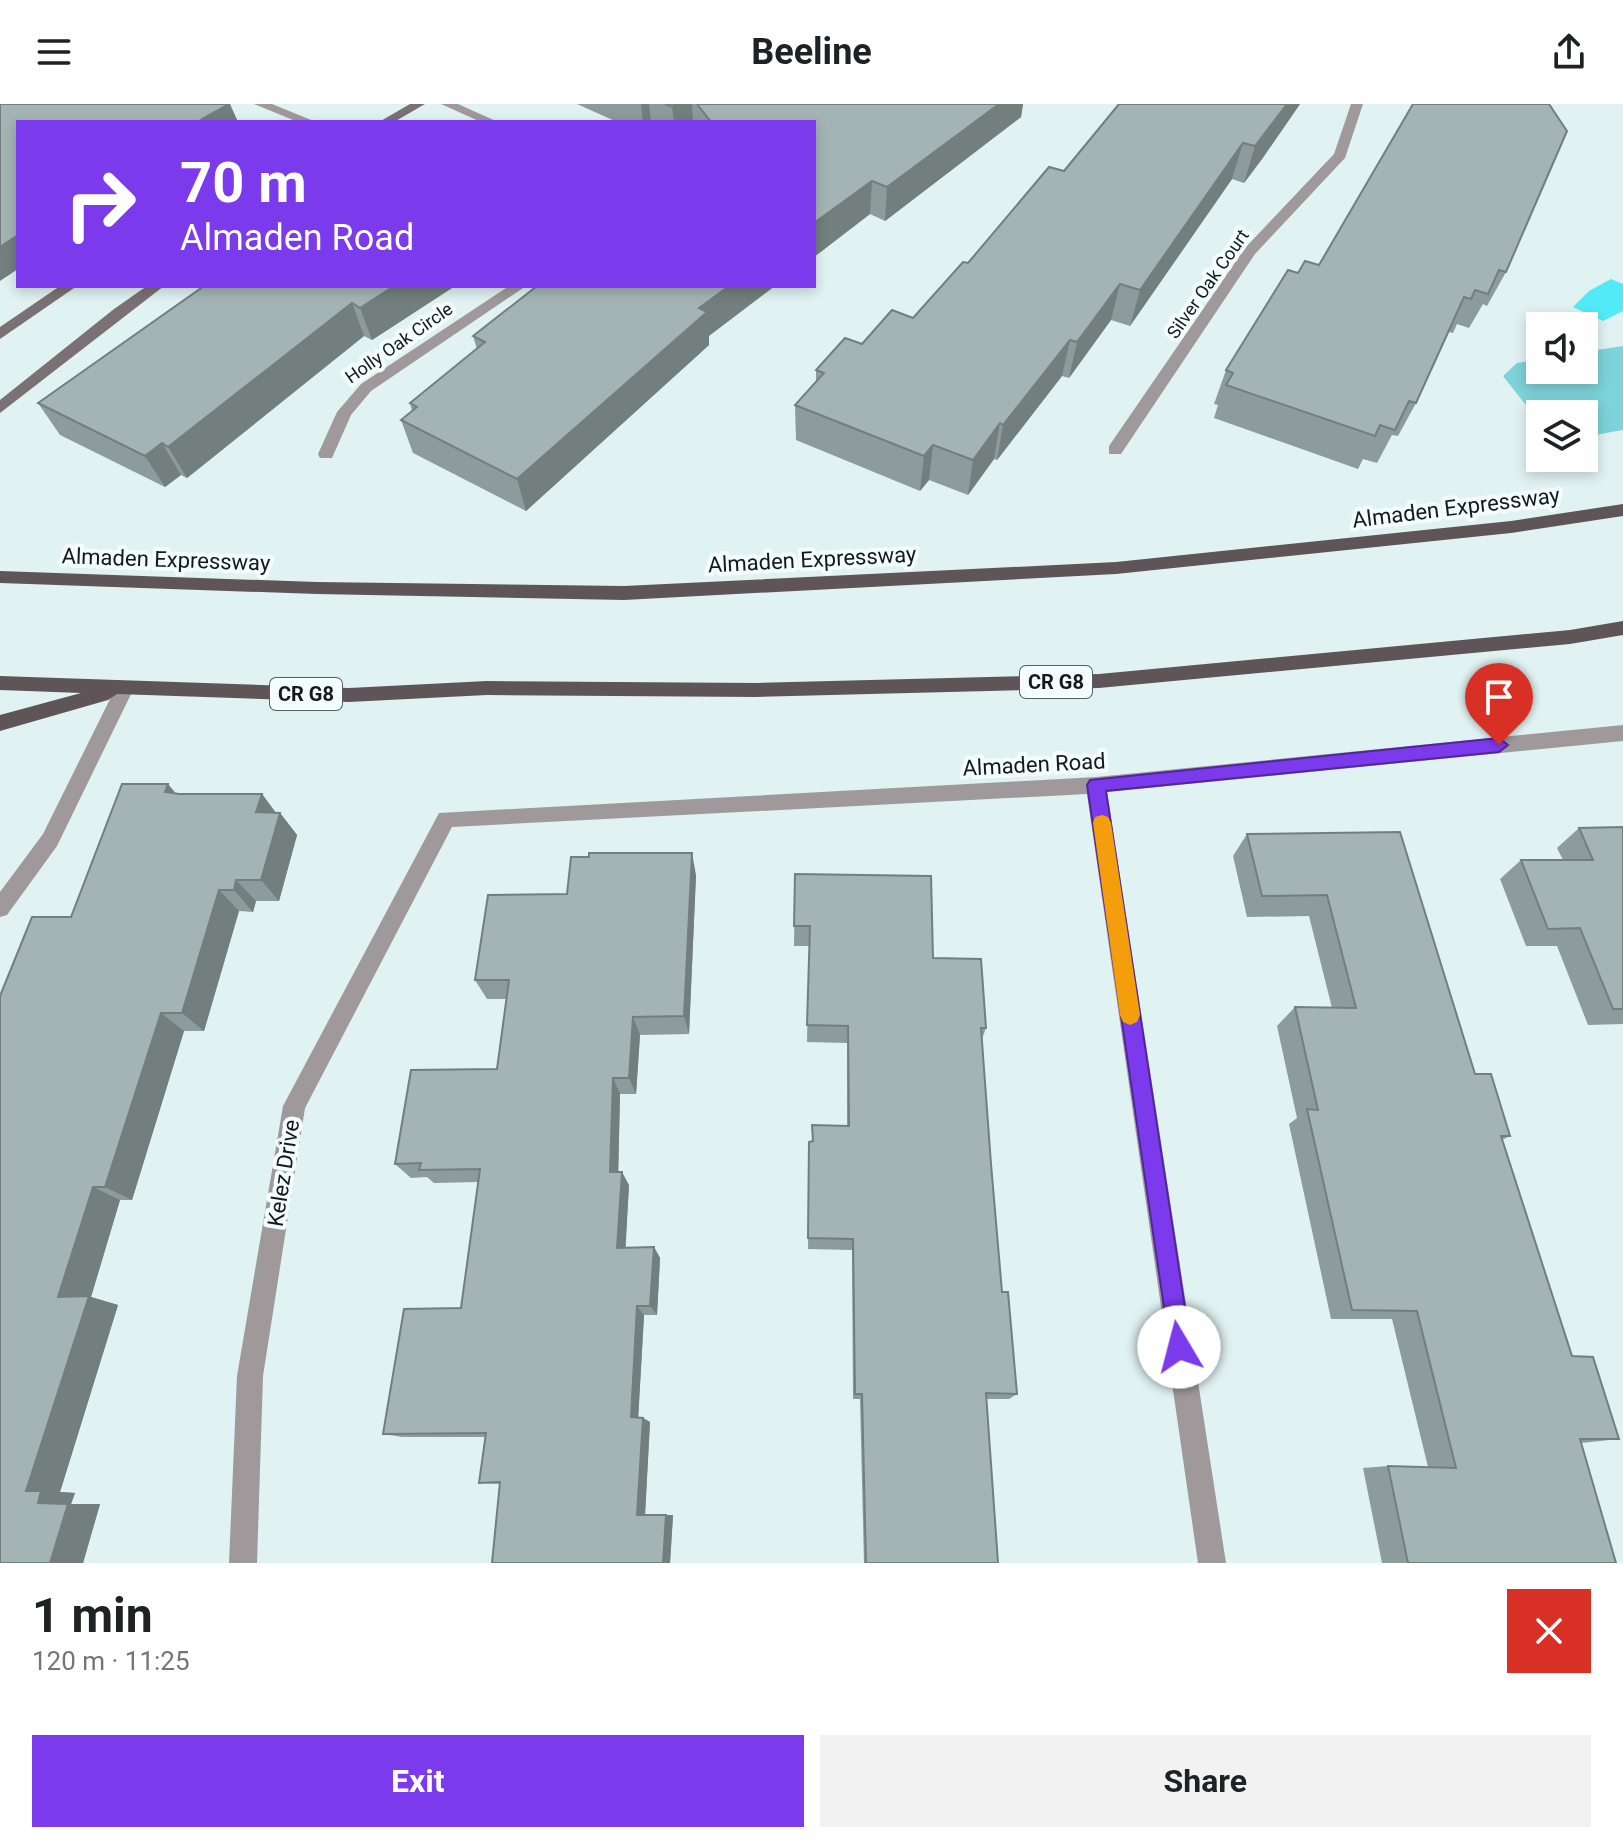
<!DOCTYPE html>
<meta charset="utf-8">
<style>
:root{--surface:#fff;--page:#f2f2f2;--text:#202124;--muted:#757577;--accent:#7c3aed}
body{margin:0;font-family:Roboto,sans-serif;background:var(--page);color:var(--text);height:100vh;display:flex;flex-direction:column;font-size:30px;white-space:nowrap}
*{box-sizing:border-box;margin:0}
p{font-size:26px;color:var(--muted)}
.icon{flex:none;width:44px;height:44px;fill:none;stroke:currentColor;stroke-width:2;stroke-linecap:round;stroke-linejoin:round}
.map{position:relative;height:1459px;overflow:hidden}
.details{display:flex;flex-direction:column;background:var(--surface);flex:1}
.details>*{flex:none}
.guide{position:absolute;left:16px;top:16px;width:800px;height:168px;border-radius:0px;box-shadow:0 4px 12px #0003;background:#7c3aed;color:#fff;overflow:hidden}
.buttons{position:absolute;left:1526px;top:208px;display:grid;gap:16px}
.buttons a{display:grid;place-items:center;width:72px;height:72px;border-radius:0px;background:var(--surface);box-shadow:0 4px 12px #0003;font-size:40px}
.pin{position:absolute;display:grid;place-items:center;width:68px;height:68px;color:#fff;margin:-82px -34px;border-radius:50% 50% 50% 0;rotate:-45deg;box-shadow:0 0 8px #0007}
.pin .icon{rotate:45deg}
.me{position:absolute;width:88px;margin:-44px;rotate:352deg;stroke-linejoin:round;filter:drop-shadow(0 0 6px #0008)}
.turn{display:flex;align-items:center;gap:28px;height:168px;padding:0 32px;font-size:36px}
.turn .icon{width:104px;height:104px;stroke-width:2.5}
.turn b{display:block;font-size:56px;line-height:68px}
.round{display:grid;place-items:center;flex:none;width:84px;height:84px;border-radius:0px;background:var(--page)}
.summary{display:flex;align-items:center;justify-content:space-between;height:136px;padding:0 32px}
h1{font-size:48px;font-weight:700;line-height:60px}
.button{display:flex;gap:16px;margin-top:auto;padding:16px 32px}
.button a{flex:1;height:92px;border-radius:0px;background:var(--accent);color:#fff;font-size:32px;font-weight:700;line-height:92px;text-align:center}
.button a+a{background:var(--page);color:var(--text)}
header{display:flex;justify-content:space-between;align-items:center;height:104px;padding:0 32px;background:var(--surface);font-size:36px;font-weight:700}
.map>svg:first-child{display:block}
.green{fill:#7ed2d9}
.water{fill:#52eaf6}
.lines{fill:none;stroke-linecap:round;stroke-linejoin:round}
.lane{fill:#a0999b;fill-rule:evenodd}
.street{fill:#a0999b;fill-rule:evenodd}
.secondary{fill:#7a7174;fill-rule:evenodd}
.primary{fill:#5f5558;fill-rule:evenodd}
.wall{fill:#8d9b9c}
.shaded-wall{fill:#737e7f}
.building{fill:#a4b4b5;stroke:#737e7f;stroke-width:2}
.route{fill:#7c3aed;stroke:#51269a;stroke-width:2}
.slow{fill:#f59e0b}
.labels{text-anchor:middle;stroke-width:8;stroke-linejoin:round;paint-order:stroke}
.far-street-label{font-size:18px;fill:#141a1a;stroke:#f4fdfe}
.shield{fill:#f4fdfe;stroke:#575e5e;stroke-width:2}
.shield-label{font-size:20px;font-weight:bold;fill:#141a1a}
.street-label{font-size:22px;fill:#141a1a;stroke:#f4fdfe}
</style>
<header><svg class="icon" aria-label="menu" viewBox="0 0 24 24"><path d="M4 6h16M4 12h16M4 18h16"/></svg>Beeline<svg class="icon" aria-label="share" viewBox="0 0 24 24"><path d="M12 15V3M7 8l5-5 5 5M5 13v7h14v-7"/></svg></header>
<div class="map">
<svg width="1623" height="1459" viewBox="0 0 1623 1459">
<rect width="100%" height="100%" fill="#e1f2f3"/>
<!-- green -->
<polygon class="green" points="1623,242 1623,326 1584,333 1584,310 1540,310 1540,319 1503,272 1517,259 1540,256 1540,266 1584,266 1584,248"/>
<!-- water -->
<polygon class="water" points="1611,175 1623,180 1623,207 1603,217 1573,203 1589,187"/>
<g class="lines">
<!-- lane -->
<g class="lane">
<polygon points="254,0 272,0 316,18 298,18"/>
<polygon points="125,577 134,584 57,742 7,811 0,813 0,788 43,730 118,579"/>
</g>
<!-- street -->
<g class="street">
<polygon points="441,0 458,0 498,18 481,18"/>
<polygon points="1351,0 1363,0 1345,54 1255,150 1121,350 1109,350 1109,342 1245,144 1334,50"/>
<polygon points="509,182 526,182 371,287 351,311 332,354 320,354 318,350 337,308 361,280"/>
<polygon points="1623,621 1623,637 1107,688 1226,1459 1198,1459 1087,690 452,723 305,1004 263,1272 257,1459 229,1459 237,1272 283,1002 439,709 1096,673"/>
</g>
<!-- secondary -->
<g class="secondary">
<polygon points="410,0 425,0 394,18 379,18"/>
<polygon points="60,182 77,182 0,235 0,223"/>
<polygon points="147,182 164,182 0,309 0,296 114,205"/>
</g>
<!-- primary -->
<g class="primary">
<polygon points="1623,400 1623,412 1511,429 1116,470 624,496 317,490 0,479 0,467 317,478 624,482 1116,458 1511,417"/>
<polygon points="1623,517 1623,531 1570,540 1099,584 756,593 487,591 349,598 117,590 108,596 0,627 0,611 81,589 0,586 0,572 349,584 487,577 756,579 1099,570 1570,526"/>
</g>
</g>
<!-- wall -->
<g class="wall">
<polygon points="577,0 1023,0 1021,13 885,117 870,110 814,153 814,18 617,18"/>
<polygon points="1300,0 1262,55 1244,79 1232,75 1130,222 1111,216 1069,274 1062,272 997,356 994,355 968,391 929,376 920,387 796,336 795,301 816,278 816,266 862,240 913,214 968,159 1064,67"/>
<polygon points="1413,0 1506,168 1487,202 1483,200 1469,224 1457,220 1453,229 1449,228 1416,299 1398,332 1392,331 1377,359 1363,355 1358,365 1214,314 1218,301 1214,300 1226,266 1298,169 1319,161"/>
<polygon points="204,182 455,182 372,236 364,232 187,374 181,371 165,383 60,331 38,299"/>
<polygon points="473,232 709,232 709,241 526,407 413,349 401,316 412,307 410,299 477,245"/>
<polygon points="262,690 276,709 280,709 297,731 279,797 256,797 253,808 239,807 204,927 184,927 132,1096 120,1096 91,1193 118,1201 60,1388 75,1389 71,1400 100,1400 83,1459 0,1459 71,813"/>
<polygon points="1623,723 1623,920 1588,921 1557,842 1526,842 1500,775 1521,756 1563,756 1557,744 1579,724"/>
<polygon points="1400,728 1475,970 1510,1032 1502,1036 1572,1252 1619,1335 1581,1339 1616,1459 1382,1459 1363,1364 1388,1362 1428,1363 1392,1215 1331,1215 1289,1020 1297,1014 1277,922 1295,903 1332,904 1309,812 1247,813 1233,752 1247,730"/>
<polygon points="795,770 933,854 986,924 982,935 991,1060 1002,1188 1017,1290 1009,1295 986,1295 998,1459 864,1459 860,1295 853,1295 852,1146 808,1145 809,1038 812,1037 847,1022 847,939 807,938 809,842 794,842"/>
<polygon points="696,771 689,930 640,931 636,990 620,990 618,1068 629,1081 625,1144 654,1143 660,1154 657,1211 644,1211 638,1314 643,1314 650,1318 645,1411 673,1411 670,1459 492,1459 500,1380 479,1379 485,1333 402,1333 383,1330 461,1204 478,1078 434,1079 427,1073 411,1074 395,1060 497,965 507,895 487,895 475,876 567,790"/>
</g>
<!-- shaded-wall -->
<g class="shaded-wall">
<polygon points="229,0 230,0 238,18 203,18 202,15"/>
<polygon points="641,0 649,0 651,18 643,18"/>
<polygon points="677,0 692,0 693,18 674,18 672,3"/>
<polygon points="999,0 1023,0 1021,13 885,117 887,83"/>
<polygon points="1287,0 1300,0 1262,55 1244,79 1255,42"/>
<polygon points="1243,39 1232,75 1130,222 1140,186"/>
<polygon points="872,77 870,110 814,153 814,119"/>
<polygon points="18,131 18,165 0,177 0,143"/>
<polygon points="1120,180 1111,216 1069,274 1077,238"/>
<polygon points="394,182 455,182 372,236 360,204"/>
<polygon points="729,182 775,182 709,232 709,241 526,407 517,375 699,204"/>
<polygon points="352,199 364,232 187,374 168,343"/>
<polygon points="1070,236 1062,272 997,356 1003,321"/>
<polygon points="1000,319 994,355 968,391 973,356"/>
<polygon points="162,339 181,371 165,383 145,352"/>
<polygon points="933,341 929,376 920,387 924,352"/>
<polygon points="168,680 188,704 165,688"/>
<polygon points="262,690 279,713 280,709 297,731 279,797 261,776 256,708"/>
<polygon points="692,749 696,771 689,930 684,912"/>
<polygon points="236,776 256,797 253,808 234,786"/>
<polygon points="219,786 239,807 204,927 182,909"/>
<polygon points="161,909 184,927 132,1096 105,1083"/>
<polygon points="633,913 640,931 636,990 629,974"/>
<polygon points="613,974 620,990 618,1082 610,1068"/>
<polygon points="622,1068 629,1081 625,1154 617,1144"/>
<polygon points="93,1083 120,1096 91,1193 118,1201 60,1388 75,1389 71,1400 38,1399 26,1387 58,1193"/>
<polygon points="654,1143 660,1154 657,1211 650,1202"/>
<polygon points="637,1202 644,1211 638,1318 631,1313"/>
<polygon points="643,1314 650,1318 645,1411 637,1411"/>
<polygon points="68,1400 100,1400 83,1459 50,1459"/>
<polygon points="666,1411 673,1411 670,1459 663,1459"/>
</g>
<!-- building -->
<g class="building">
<polygon points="0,0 229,0 202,15 207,17 205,18 18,18 18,131 0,143"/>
<polygon points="665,0 677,0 672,3"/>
<polygon points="697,0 999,0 887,83 872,77 814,119 814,18 711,18"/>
<polygon points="1119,0 1287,0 1255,42 1243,39 1140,186 1120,180 1077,238 1070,236 1003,321 1000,319 973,356 933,341 924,352 795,301 824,269 816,266 845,234 862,240 892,206 913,214 963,158 968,159 1049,63 1064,67"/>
<polygon points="1413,0 1549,0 1567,27 1506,168 1499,166 1488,190 1475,186 1471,195 1464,193 1416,299 1409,297 1395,326 1380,321 1375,332 1226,281 1233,269 1226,266 1288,166 1298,169 1305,157 1319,161"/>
<polygon points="204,182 394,182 360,204 352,199 168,343 162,339 145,352 38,299"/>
<polygon points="537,182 729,182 699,204 707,208 517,375 401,316 417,303 410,299 485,238 473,232"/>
<polygon points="122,680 168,680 165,688 179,690 262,690 256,708 280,709 261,776 236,776 234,786 219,786 182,909 161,909 105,1083 93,1083 58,1193 89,1192 26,1387 41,1387 38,1399 68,1400 50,1459 0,1459 0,892 32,813 71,813"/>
<polygon points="1623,723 1623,905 1613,905 1580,824 1548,825 1521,756 1593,756 1579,724"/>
<polygon points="1400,728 1475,970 1491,970 1510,1032 1501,1032 1572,1252 1593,1253 1619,1335 1580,1335 1616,1459 1408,1459 1388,1362 1456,1364 1417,1207 1352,1206 1307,1005 1318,1006 1295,903 1356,904 1327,791 1262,792 1247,730"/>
<polygon points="589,749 692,749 684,912 633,913 629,974 613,974 610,1068 622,1068 617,1144 654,1143 650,1202 637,1202 631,1313 643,1314 637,1411 666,1411 663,1459 492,1459 500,1378 479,1379 486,1329 383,1330 404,1205 461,1204 480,1065 419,1066 421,1059 395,1060 411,966 497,965 509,876 475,876 488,791 567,790 571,753 589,753"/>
<polygon points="795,770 931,772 933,854 981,855 986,924 981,924 991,1060 1002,1188 1008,1188 1017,1290 986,1289 998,1459 866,1459 862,1290 855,1290 853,1135 808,1134 809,1038 813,1037 812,1021 849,1022 848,922 807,921 810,822 794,822"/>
</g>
<!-- route -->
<polygon class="route" points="1499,634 1508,641 1499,648 1106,687 1191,1243 1188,1251 1179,1254 1171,1251 1087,681 1090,676"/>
<!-- slow -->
<polygon class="slow" points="1102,711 1108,713 1111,719 1140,911 1137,918 1130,921 1123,918 1120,911 1093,719 1095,713"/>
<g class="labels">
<!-- far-street labels -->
<g class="far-street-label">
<text transform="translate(1208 180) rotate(-55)" y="6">Silver Oak Court</text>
<text transform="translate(399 239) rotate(-35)" y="6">Holly Oak Circle</text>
</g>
<!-- shield labels -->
<g class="shield">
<rect x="1020" y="562" width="72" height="32" rx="6"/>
<rect x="270" y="574" width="72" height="32" rx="6"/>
</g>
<g class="shield-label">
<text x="1056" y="585">CR G8</text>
<text x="306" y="597">CR G8</text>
</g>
<!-- street labels -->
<g class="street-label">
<text transform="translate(1456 403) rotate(-7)" y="8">Almaden Expressway</text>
<text transform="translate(166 455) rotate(2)" y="8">Almaden Expressway</text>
<text transform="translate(812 455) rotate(-3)" y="8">Almaden Expressway</text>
<text transform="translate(1034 660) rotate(-3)" y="8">Almaden Road</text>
<text transform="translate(283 1069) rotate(-81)" y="8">Kelez Drive</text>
</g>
</g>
</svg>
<div class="buttons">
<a><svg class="icon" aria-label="sound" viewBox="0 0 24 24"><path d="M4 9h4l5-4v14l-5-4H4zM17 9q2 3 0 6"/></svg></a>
<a><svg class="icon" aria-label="layers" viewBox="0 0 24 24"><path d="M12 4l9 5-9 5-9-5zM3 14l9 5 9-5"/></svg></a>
</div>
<div class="pin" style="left:1499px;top:641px;background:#d93025"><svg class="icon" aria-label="arrive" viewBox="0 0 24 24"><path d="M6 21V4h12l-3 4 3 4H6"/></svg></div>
<svg class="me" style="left:1179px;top:1243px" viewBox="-20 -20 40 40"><circle r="19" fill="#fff"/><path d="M0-13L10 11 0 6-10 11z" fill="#7c3aed"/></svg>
<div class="guide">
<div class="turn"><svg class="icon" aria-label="right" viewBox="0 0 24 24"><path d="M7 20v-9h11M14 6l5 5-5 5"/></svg><div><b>70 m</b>Almaden Road</div></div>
</div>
</div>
<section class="details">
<div class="summary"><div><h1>1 min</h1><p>120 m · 11:25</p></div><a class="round" style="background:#d93025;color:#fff"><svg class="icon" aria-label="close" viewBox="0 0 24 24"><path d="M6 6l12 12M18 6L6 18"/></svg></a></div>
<div class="button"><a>Exit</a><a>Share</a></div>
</section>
